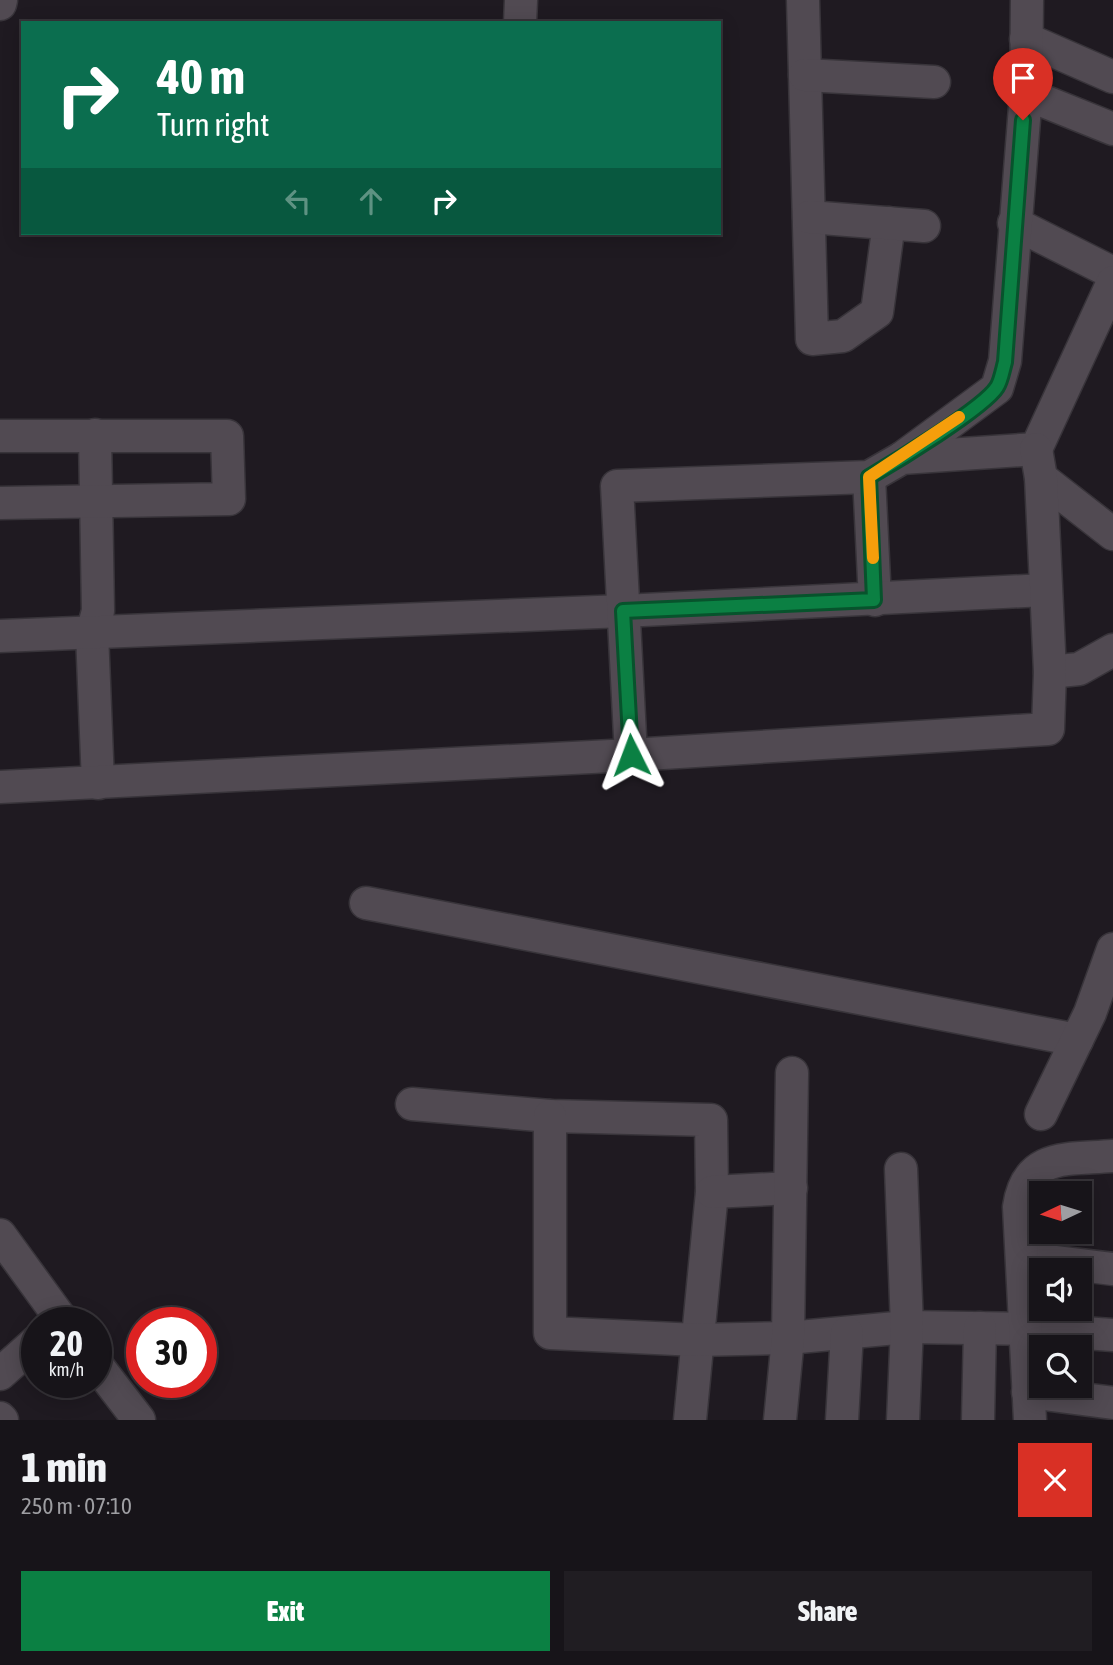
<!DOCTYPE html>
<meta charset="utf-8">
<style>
:root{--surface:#171419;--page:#201d22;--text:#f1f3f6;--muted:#9e9ea2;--line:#363338;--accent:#0b8043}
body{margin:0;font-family:"Asap Condensed",sans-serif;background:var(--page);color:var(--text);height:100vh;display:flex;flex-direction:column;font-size:26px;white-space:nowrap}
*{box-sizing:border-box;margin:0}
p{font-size:23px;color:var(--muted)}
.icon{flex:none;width:38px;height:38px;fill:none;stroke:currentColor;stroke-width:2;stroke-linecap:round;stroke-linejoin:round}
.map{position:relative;height:1420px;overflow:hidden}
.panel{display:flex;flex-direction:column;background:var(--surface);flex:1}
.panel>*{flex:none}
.guide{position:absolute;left:21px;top:21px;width:700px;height:214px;border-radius:0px;box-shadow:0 4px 18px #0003,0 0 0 2px var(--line);background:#0b6e4f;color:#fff;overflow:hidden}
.needle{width:46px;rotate:266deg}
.controls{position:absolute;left:1029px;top:1181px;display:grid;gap:14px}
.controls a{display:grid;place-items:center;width:63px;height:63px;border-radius:0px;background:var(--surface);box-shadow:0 4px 18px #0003,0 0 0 2px var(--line);font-size:35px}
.speed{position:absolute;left:21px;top:1307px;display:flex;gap:14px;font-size:35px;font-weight:700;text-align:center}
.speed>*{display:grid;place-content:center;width:91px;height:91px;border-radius:50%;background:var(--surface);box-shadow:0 4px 18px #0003,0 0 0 2px var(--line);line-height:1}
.speed small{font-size:18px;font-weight:400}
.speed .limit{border:10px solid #d22;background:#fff;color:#111}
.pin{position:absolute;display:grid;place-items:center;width:60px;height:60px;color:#fff;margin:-72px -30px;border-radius:50% 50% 50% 0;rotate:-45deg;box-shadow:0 0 7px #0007}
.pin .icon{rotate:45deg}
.me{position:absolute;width:77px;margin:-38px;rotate:357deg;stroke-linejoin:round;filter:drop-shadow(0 0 5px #0008)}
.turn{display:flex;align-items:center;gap:24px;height:147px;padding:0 21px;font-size:32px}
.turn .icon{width:91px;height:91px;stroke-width:2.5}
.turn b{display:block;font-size:49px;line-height:60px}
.lanes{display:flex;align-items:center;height:66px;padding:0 21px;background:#0003;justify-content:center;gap:35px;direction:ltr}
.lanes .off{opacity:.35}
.round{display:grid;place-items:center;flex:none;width:74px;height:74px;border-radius:0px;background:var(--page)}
.summary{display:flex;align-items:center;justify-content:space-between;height:119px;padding:0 21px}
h1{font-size:42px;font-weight:800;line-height:52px}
.action{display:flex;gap:14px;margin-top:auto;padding:14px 21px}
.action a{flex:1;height:80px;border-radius:0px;background:var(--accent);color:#fff;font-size:28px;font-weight:800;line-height:80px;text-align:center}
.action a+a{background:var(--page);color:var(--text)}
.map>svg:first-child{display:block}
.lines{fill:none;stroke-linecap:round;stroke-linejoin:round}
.minor-casing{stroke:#38343a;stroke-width:35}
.minor{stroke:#514a52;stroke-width:32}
.route-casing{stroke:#07532c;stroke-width:18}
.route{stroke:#0b8043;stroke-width:12}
.slow{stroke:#f59e0b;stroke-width:12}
</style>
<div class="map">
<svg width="1113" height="1420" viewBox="0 0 1113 1420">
<rect width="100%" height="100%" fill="#1f1a21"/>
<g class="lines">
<defs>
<g id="minor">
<polyline points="803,0 812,339 843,336 877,312 889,223"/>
<polyline points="0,4 1,0"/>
<polyline points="520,23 521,0"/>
<polyline points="1026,39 1113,77"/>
<polyline points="805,75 934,82"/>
<polyline points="1026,94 1113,129"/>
<polyline points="809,217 924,226"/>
<polyline points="1014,223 1113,273"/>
<polyline points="95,435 98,611 92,633 98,783"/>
<polyline points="0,436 227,436 229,499 0,503"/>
<polyline points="902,458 997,388 1005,361 1026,94 1027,0"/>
<polyline points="869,477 875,600"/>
<polyline points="1041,478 1113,534"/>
<polyline points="0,636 623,611 1045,590"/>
<polyline points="1050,672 1079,669 1113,650"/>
<polyline points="631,755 617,486 869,477 902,458 1036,449 1113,282"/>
<polyline points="0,787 631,755 1048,729 1050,672 1041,478 1036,449"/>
<polyline points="366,903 1077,1040"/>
<polyline points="412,1104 550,1116 711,1120 712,1192 690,1420"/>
<polyline points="1041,1114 1090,1013 1113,949"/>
<polyline points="550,1116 550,1333 697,1340 788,1338 907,1327 1027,1329 1113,1335"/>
<polyline points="901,1169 907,1327 903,1420"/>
<polyline points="712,1192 791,1188"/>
<polyline points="0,1235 64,1323"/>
<polyline points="1023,1258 1113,1269"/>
<polyline points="96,1364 139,1420"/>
<polyline points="0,1374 37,1341"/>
<polyline points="1028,1392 1113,1403"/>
<polyline points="0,1418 2,1420"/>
<polyline points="780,1420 788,1338 792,1073"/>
<polyline points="842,1420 847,1333"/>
<polyline points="978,1420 980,1328"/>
<path d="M1030,1420L1019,1207C1027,1152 1068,1160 1113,1156"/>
</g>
</defs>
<!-- minor casing -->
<use href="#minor" class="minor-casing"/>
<!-- minor -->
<use href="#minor" class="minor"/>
</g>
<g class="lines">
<defs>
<path id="route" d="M631,755L623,611L874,600L869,477C893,463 984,408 997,387C1001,381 1003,369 1005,362L1023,120"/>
</defs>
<!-- route casing -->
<use href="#route" class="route-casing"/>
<!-- route -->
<use href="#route" class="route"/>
<!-- slow -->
<polyline class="slow" points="873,558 869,477 959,417"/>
</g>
</svg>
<div class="controls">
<a><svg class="needle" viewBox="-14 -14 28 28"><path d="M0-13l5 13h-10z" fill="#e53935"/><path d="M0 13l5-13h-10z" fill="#9e9ea2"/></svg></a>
<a><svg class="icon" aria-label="sound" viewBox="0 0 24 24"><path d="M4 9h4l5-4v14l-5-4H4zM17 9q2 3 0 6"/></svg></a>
<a><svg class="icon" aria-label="search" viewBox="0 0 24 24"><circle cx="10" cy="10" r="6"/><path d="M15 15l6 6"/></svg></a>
</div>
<div class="speed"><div>20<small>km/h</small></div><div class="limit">30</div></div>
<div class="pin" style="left:1023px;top:120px;background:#d93025"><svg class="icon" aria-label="arrive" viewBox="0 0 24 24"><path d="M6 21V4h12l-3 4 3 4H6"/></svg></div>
<svg class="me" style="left:631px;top:755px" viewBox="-20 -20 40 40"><path d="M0-17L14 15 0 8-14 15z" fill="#0b8043" stroke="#fff" stroke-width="4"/></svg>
<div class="guide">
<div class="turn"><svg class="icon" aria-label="right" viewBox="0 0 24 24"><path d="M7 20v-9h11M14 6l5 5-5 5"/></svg><div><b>40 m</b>Turn right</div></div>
<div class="lanes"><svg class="icon off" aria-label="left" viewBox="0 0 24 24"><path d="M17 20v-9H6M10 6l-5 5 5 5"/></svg><svg class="icon off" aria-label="ahead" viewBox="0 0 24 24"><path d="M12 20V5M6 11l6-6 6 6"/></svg><svg class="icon" aria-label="right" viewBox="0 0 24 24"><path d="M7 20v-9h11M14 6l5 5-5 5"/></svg></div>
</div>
</div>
<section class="panel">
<div class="summary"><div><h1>1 min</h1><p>250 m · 07:10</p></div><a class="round" style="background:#d93025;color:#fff"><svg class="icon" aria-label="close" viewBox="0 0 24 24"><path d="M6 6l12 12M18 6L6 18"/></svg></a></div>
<div class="action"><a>Exit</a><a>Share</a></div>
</section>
